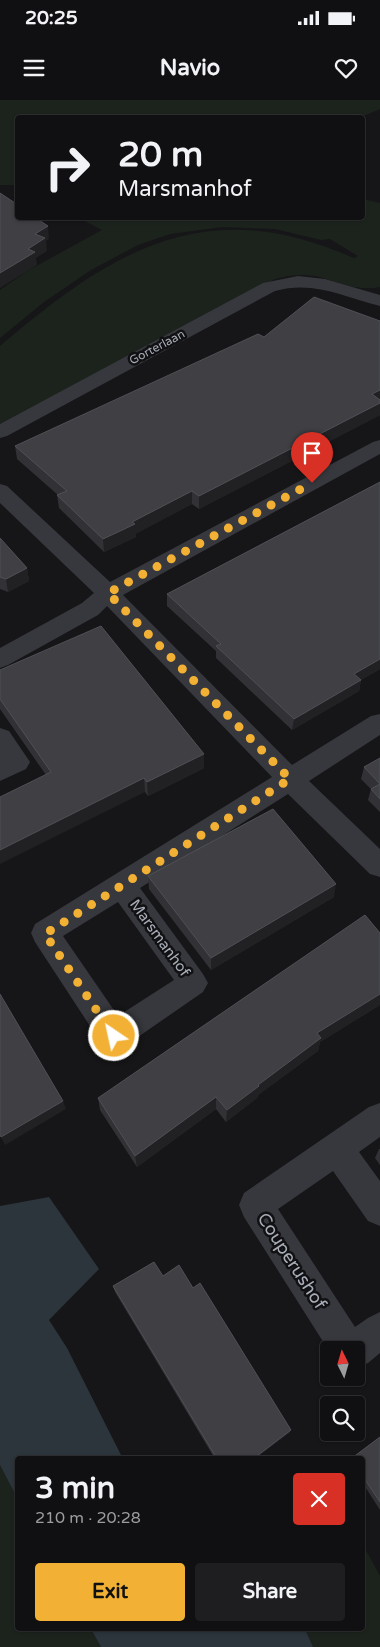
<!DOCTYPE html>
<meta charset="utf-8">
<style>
:root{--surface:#101012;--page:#1e1e20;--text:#f1f3f6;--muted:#9c9d9f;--line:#303032;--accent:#f2b134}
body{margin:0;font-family:"Varela Round",sans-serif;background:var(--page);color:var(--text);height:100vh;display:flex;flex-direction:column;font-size:19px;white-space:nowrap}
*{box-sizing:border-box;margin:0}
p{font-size:16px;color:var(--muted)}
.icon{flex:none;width:28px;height:28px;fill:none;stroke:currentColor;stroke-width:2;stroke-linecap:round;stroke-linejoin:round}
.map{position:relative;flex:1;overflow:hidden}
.side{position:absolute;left:15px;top:1356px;width:350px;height:175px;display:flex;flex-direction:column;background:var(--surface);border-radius:5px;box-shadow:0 1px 4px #0004,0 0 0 1px var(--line)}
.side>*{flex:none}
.hud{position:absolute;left:15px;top:15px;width:350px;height:105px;border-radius:5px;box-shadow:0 1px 4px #0004,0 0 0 1px var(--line);background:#101012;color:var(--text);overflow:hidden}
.needle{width:32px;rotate:355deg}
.fabs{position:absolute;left:320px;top:1241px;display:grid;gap:10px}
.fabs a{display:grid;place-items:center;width:45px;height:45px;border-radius:5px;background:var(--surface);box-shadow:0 1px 4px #0004,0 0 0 1px var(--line);font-size:25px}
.pin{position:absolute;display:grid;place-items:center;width:42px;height:42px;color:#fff;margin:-51px -21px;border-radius:50% 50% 50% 0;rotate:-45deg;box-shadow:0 0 5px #0007}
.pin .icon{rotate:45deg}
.me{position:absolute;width:55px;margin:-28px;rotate:326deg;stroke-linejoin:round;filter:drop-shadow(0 0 4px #0008)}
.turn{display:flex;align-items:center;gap:18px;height:105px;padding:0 20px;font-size:22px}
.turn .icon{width:65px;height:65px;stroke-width:2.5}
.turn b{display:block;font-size:35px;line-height:42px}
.round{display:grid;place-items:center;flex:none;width:52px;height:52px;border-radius:5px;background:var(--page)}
.headline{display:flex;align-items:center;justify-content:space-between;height:85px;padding:0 20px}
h1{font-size:30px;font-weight:700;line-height:38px}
.button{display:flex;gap:10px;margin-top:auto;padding:10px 20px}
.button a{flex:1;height:58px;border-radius:5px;background:var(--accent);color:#111;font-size:20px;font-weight:700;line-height:58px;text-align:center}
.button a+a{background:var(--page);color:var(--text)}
.status{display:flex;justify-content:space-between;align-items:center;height:35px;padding:0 25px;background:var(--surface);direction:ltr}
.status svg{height:14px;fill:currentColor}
header{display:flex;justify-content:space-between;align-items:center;height:65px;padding:0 20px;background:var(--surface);font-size:22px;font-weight:700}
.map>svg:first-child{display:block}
.green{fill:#1c231d}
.water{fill:#2c353c}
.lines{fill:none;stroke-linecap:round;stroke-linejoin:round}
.minor{fill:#37383d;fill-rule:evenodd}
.wall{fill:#323236}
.shaded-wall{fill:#212124}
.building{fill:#3f3f44;stroke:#4f5156}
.route{stroke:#f2b134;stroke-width:9;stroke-dasharray:0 16.2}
.labels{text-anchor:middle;stroke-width:5;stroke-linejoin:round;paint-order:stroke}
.far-street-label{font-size:12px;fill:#a8adb8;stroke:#111113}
.street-label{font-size:15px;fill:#a8adb8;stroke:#111113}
.near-street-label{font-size:18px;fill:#a8adb8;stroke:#111113}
</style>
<div class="status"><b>20:25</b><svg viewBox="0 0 49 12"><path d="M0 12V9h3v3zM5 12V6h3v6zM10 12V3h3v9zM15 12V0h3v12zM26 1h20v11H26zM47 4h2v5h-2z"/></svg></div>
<header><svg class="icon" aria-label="menu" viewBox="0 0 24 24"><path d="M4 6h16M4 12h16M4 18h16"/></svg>Navio<svg class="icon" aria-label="heart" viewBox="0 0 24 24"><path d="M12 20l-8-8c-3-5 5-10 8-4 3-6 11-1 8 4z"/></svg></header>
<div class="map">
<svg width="380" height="1547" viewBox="0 0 380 1547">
<rect width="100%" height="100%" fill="#161618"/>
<!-- green -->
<g class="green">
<polygon points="0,0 380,0 380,9 359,18 18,18 17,85 0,85"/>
<path d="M363,99L380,103V187C360,191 342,184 323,178C307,173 289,175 273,180L0,324V246C90,170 177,105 301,139C319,144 337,151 354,158L358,156L330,139L321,140L275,129L222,127L170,134L138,145L91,170L44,202L0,238V190L29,170L102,130L79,118H362Z"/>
<polygon points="0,1365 17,1398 18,1529 91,1529 101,1547 0,1547"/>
<polygon points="363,1445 380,1476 380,1547 313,1547 305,1529 362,1529"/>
</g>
<!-- water -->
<g class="water">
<polygon points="49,1097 99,1169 49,1220 67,1248 123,1359 18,1359 17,1398 0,1365 0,1106"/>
<polygon points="91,1529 305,1529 313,1547 101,1547"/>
</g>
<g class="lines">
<!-- minor -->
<g class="minor">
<path d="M298,176L325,179L380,195V206C344,197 314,180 275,191L7,336L0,338V324L263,183Z"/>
<path d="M380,340V354L123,495L292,665L371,616L380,614V635L309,681L380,749V777L370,774L288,694L140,788L203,874L208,883L203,892L125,946L114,950L103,946L35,842L31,833L35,824L272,677L107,506L98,515L8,565L0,568V548L82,503L94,493L0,403V384L7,386L110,482L373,342ZM118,802L174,880L118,916L63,836Z"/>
<polygon points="0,628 9,631 30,662 26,669 0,681"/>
<polygon points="380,1003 380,1037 359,1052 380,1081 380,1126 368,1121 333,1071 278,1109 355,1227 368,1218 380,1212 380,1253 368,1263 356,1267 356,1250 329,1251 244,1117 239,1105 244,1093 369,1007"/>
</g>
</g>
<!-- wall -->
<g class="wall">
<polygon points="380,221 380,315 199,409 192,404 135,434 136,437 104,452 59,408 57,395 58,395 17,359 15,346 264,237"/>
<polygon points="380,382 380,569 361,580 359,591 292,630 216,558 216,551 167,506 167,494"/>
<polygon points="0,438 27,468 29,481 8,492 0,489"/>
<polygon points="0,570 204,668 148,696 145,692 46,675 0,609"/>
<polygon points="380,658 380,712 368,700 371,689 361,679 364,667"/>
<polygon points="148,776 334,797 211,870 149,789"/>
<polygon points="380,905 320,942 318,951 258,995 257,998 226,1022 216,1009 137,1067 100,1010 98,998"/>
<polygon points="379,1049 380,1049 380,1065 375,1058"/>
<polygon points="163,1176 193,1188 291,1330 289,1333 254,1359 215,1359 115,1192 113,1186"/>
<polygon points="380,1337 380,1410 362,1382 362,1359 351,1359"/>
</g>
<!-- shaded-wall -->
<g class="shaded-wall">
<polygon points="48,126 49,139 46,141 47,151 36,158 37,165 0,188 0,173 28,149 35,134"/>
<polygon points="380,290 380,303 372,294"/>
<polygon points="380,303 380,315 199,409 199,396"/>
<polygon points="192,391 192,404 135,434 136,437 104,452 103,439 132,422"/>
<polygon points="27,468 29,481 8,492 6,479"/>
<polygon points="380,559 380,569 361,580 359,591 292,630 294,619 354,574"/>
<polygon points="204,654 204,668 148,696 147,682"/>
<polygon points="144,678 145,692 0,764 0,750"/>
<polygon points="336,784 334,797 211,870 211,858"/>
<polygon points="380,894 380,905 320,942 318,951 258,995 257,998 226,1022 227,1010 317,933"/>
<polygon points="216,997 216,1009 137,1067 135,1056"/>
<polygon points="63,1001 66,1009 5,1045 1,1037"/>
<polygon points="291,1330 289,1333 254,1359 253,1359"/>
</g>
<!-- building -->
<g class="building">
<polygon points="0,93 18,105 18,118 36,118 48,126 35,134 45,138 28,149 35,152 0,173"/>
<polygon points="314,197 380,221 380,290 372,294 380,300 380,303 199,396 192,391 132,422 135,424 103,439 57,395 67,391 15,346 258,234 264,237"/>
<polygon points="380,382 380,559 354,574 361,580 294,619 216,546 221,544 167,494"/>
<polygon points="0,438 27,468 6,479 0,477"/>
<polygon points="101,526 204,654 147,682 144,678 0,750 0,697 51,672 0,599 0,570"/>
<polygon points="380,658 380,684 364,667"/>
<polygon points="380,684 380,699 371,689"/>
<polygon points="273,709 336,784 211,858 148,776"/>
<polygon points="365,815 380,833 380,894 317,933 321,938 258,985 259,986 227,1010 216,997 135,1056 98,998"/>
<polygon points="0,894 63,1001 1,1037 0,1035"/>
<polygon points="154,1162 163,1176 179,1165 193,1188 200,1183 291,1330 253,1359 217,1359 113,1186"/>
<polygon points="380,1337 380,1402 362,1375 362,1359 352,1358"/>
</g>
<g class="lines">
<!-- route -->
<polyline class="route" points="114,936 45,834 290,679 108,493 312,383"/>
</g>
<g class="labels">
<!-- far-street labels -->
<g class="far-street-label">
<text transform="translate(157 247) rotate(-28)" y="4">Gorterlaan</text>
</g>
<!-- street labels -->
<g class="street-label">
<text transform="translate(160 838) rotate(54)" y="5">Marsmanhof</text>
</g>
<!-- near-street labels -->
<g class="near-street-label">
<text transform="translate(292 1161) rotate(57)" y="6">Couperushof</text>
</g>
</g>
</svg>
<div class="fabs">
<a><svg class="needle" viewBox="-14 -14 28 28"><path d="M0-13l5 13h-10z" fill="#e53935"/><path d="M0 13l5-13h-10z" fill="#9c9d9f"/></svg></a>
<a><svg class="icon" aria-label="search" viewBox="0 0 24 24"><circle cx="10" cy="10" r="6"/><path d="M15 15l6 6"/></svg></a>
</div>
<div class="pin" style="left:312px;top:383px;background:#d93025"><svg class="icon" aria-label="arrive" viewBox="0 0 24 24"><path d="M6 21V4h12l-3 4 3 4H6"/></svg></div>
<svg class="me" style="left:114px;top:936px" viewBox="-20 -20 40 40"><circle r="17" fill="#f2b134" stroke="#fff" stroke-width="3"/><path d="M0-11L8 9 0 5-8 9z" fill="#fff"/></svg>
<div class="hud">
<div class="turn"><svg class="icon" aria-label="right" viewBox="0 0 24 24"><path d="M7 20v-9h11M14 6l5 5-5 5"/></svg><div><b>20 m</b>Marsmanhof</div></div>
</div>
<section class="side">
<div class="headline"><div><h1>3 min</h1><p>210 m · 20:28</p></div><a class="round" style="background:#d93025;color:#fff"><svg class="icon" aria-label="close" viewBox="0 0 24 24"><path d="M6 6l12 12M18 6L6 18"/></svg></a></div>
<div class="button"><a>Exit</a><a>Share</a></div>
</section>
</div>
